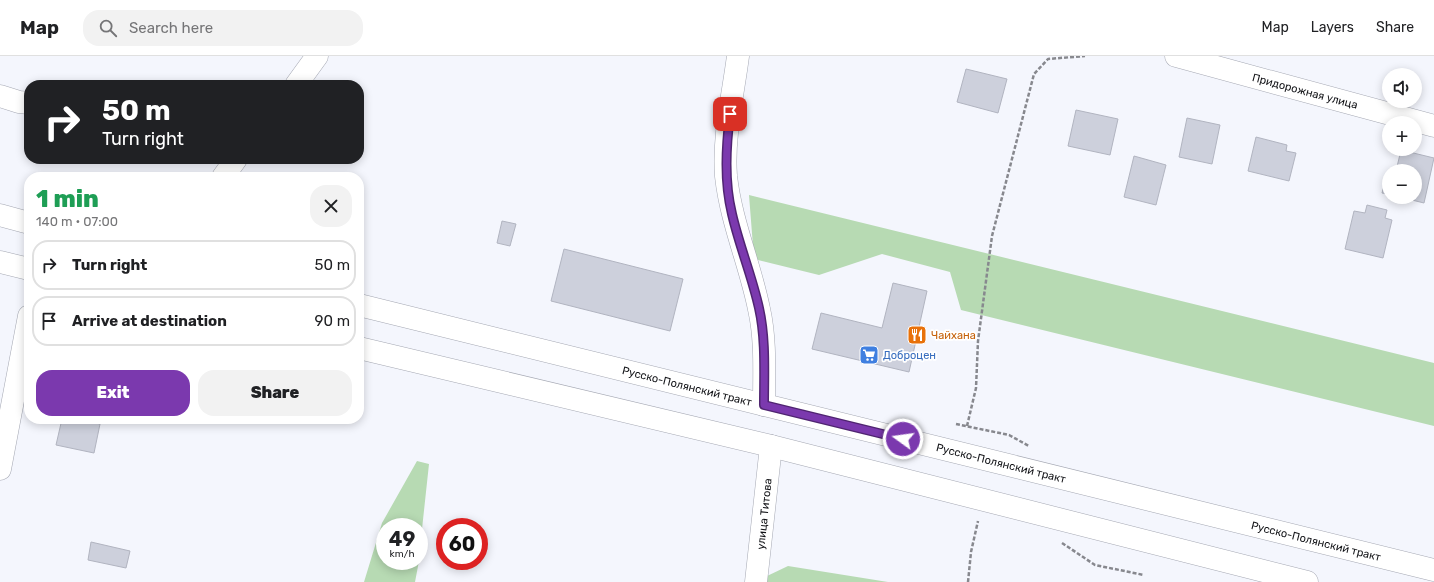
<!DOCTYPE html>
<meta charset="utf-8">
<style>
:root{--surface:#fff;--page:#f2f2f2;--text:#202124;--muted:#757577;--line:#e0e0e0;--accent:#7b39ae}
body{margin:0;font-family:Rubik,sans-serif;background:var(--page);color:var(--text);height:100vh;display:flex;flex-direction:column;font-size:15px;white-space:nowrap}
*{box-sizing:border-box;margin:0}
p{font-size:13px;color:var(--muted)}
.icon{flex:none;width:22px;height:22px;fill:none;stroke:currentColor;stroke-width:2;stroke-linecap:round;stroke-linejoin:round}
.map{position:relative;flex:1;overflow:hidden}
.side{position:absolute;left:24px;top:116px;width:340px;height:252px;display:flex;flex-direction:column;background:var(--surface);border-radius:16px;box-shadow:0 2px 10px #0003}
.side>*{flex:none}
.hud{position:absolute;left:24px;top:24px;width:340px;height:84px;border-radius:16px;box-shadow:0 2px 10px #0003;background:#202124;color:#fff;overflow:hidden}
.tools{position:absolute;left:1382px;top:12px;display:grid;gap:8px}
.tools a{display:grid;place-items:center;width:40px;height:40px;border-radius:50%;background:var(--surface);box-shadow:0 2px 10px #0003;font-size:20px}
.speed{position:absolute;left:376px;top:462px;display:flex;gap:8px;font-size:20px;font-weight:700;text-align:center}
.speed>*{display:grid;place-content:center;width:52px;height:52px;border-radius:50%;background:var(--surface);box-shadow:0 2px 10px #0003;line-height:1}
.speed small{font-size:10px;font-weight:400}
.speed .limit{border:6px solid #d22;background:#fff;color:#111}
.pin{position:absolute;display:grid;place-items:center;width:34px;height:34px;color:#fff;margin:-17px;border-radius:8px;box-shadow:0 2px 6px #0006}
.me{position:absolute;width:44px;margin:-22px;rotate:284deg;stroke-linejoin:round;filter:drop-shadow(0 0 3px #0008)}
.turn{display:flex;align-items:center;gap:14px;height:84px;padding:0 12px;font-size:18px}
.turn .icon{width:52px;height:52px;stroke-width:2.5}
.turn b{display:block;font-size:28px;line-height:34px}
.round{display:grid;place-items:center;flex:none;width:42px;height:42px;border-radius:16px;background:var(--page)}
.overview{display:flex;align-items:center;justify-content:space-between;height:68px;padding:0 12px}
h1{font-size:24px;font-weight:800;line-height:30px;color:#1e9e55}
.action{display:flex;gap:8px;margin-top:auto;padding:8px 12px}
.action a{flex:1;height:46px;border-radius:16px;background:var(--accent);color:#fff;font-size:16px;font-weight:800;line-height:46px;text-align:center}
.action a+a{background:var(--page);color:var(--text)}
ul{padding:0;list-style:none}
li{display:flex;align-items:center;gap:12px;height:50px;margin:0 8px 6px;padding:0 4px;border:2px solid var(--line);border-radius:16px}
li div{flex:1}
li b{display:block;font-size:15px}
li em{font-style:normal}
header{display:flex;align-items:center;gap:24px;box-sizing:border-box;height:56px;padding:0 20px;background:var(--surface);border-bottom:1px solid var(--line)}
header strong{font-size:19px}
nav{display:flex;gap:22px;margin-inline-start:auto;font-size:14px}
.search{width:280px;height:36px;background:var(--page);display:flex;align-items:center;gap:10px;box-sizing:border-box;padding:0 14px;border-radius:16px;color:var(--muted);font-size:15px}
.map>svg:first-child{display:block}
.green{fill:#b7dab3}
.building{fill:#cdd0dc;stroke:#b1b4c0}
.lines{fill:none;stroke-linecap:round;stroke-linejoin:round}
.minor-casing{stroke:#a5a8b3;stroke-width:23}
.major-casing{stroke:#a5a8b3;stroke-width:23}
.path{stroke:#87888e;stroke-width:2.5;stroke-dasharray:4 2;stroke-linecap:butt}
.minor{stroke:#fff;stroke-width:22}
.major{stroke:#fff;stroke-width:22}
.route-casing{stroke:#502571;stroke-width:10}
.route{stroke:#7b39ae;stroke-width:7}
.labels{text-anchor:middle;stroke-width:3.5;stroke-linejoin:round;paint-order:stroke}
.street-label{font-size:11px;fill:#111216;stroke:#fff}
.food-label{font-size:11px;fill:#c56008;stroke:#fff;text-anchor:start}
.shop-label{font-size:11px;fill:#366cbe;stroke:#fff;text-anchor:start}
</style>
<header>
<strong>Map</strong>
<div class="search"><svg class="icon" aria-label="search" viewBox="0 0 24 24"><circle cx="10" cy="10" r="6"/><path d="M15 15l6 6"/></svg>Search here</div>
<nav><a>Map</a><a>Layers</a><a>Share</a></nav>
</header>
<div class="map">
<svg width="1434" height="526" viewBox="0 0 1434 526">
<rect width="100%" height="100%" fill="#f4f6fd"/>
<!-- green -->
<g class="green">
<polygon points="749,139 1434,307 1434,370 961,254 950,216 882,198 819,219 754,203"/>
<polygon points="417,405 429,408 419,501 419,471 385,471 385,505 419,505 415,526 364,526 382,467"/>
<polygon points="788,510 888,526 764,526 765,521"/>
</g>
<!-- building -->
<g class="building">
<polygon points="966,13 1007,23 998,57 957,46"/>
<polygon points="1076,54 1118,63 1110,99 1068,90"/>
<polygon points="1187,62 1220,69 1212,108 1179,101"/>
<polygon points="1256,81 1287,89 1286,95 1296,97 1289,125 1248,115"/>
<polygon points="1401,94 1434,102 1424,147 1400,141 1415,141 1415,115 1396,115"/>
<polygon points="1134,100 1166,109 1156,149 1124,141"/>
<polygon points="1388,115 1389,116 1389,138 1382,137"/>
<polygon points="1367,149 1387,154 1385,162 1392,164 1383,202 1345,193 1354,155 1365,157"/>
<polygon points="502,165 516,168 510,190 497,187"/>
<polygon points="564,193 683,223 670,275 551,245"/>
<polygon points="893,227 927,235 909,316 812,293 821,257 882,272"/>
<polygon points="62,363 75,363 100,368 94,397 56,389"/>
<polygon points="91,486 130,495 126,512 88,504"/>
</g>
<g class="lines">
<defs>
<g id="minor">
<path d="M738,0C733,39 723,81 726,120C731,166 750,208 759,253C766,284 764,317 764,349"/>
<polyline points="1176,0 1434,70"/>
<polyline points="296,29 317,0"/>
<polyline points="0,40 19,46 29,47"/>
<polyline points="223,121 236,103"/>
<polyline points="0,413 29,260"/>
<polyline points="756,526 771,390"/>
</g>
<g id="major">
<polyline points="0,159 29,167"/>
<polyline points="0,206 29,213"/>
<polyline points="359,249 1434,514"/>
<polyline points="359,292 771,390 1307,526"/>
</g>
</defs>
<!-- minor casing -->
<use href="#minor" class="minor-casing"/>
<!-- major casing -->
<use href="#major" class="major-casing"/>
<!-- path -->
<g class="path">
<polyline points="956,368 1009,379 1029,390"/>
<polyline points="967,370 976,332 978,285 992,180 1034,18 1048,3 1085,0"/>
<polyline points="1062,487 1095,509 1144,519"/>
<polyline points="968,526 971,496 978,465"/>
</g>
<!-- minor -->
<use href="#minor" class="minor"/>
<!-- major -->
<use href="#major" class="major"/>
</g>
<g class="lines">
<defs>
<path id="route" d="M730,58C726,91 724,125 732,158C739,189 752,220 759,252C766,283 764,317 764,349L903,383"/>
</defs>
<!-- route casing -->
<use href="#route" class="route-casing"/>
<!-- route -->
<use href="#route" class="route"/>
</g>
<!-- icons -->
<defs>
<symbol id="restaurant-square" viewBox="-11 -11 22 22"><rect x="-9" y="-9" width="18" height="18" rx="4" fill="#e8710a" stroke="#fff"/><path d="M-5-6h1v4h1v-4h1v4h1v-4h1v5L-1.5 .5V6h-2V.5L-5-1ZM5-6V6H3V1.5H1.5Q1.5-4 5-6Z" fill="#fff"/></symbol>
<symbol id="supermarket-square" viewBox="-11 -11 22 22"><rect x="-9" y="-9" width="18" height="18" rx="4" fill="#3f7fe0" stroke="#fff"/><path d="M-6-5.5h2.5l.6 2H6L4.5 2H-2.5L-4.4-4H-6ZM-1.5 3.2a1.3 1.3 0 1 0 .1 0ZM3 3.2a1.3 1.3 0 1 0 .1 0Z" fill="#fff"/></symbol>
</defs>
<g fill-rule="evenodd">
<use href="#restaurant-square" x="906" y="268" width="22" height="22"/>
<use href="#supermarket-square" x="858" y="288" width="22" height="22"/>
</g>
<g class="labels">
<!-- street labels -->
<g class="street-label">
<text transform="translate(1305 35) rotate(15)" y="4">Придорожная улица</text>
<text transform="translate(687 330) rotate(14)" y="4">Русско-Полянский тракт</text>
<text transform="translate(1001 407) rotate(14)" y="4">Русско-Полянский тракт</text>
<text transform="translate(764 458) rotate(-84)" y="4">улица Титова</text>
<text transform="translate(1316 485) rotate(14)" y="4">Русско-Полянский тракт</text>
</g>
<!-- food labels -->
<g class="food-label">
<text x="931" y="283">Чайхана</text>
</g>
<!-- shop labels -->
<g class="shop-label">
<text x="883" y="303">Доброцен</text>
</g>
</g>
</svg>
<div class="tools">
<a><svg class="icon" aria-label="sound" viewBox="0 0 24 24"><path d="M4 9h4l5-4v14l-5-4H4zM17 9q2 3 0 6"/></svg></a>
<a>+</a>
<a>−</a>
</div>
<div class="speed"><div>49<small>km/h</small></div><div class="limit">60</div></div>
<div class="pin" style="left:730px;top:58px;background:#d93025"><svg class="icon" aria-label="arrive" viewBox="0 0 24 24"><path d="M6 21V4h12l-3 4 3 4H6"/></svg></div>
<svg class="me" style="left:903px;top:383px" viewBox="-20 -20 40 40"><circle r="17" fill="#7b39ae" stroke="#fff" stroke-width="3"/><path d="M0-11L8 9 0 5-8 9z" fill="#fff"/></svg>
<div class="hud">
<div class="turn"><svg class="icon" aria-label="right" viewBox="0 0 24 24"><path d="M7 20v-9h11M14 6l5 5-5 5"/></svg><div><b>50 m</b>Turn right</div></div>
</div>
<section class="side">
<div class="overview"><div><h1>1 min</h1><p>140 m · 07:00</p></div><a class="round"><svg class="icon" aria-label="close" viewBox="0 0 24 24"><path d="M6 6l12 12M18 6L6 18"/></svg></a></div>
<ul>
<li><svg class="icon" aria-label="right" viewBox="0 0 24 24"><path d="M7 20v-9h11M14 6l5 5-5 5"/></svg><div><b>Turn right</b></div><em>50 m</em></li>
<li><svg class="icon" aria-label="arrive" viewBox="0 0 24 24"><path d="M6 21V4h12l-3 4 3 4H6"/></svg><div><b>Arrive at destination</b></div><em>90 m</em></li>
</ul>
<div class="action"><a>Exit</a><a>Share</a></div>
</section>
</div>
